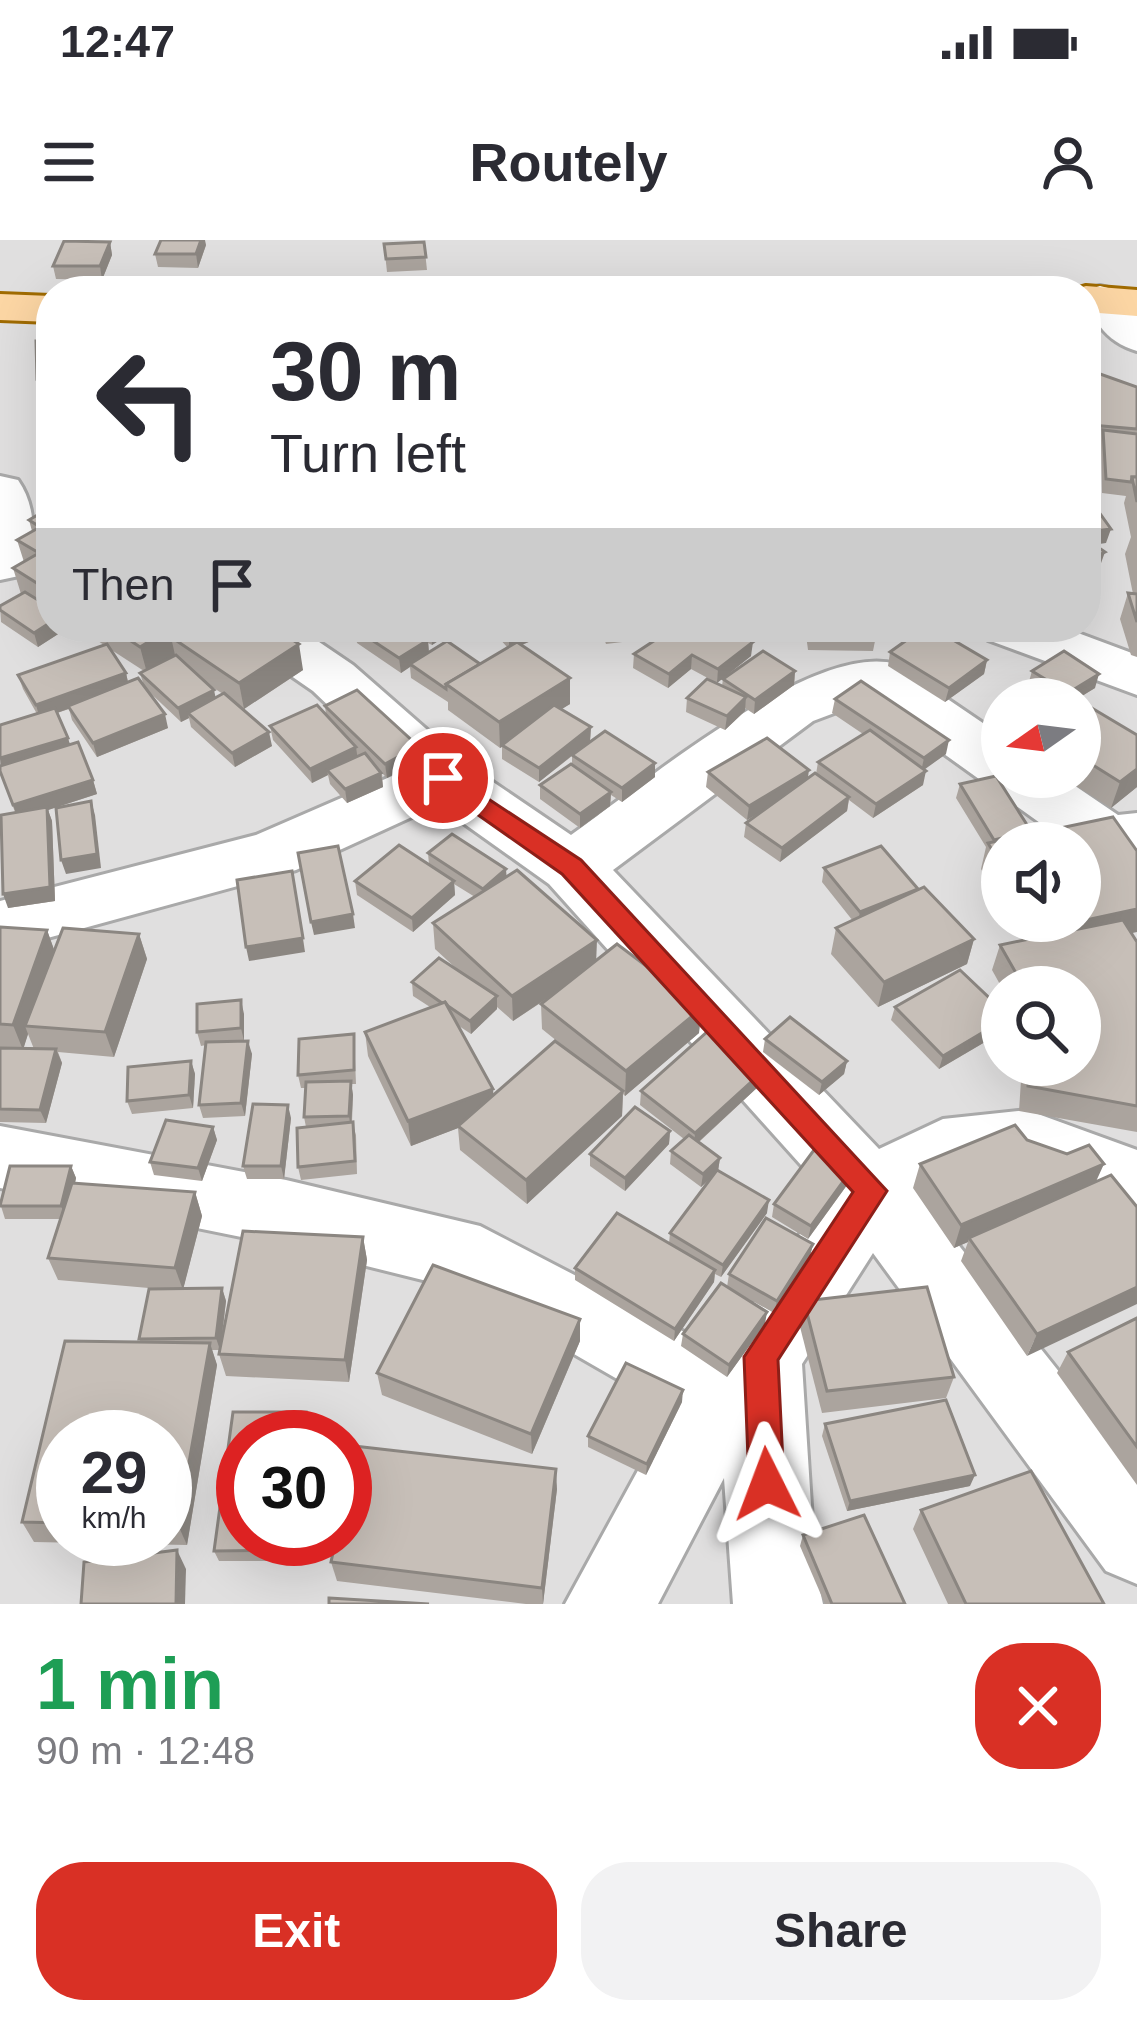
<!DOCTYPE html>
<meta charset="utf-8">
<style>
:root{--surface:#fff;--page:#f2f2f3;--text:#2b2b33;--muted:#7c7c81;--accent:#d93025}
body{margin:0;font-family:Arial,sans-serif;background:var(--page);color:var(--text);height:100vh;display:flex;flex-direction:column;font-size:45px;white-space:nowrap}
*{box-sizing:border-box;margin:0}
p{font-size:39px;color:var(--muted)}
.icon{flex:none;width:66px;height:66px;fill:none;stroke:currentColor;stroke-width:2;stroke-linecap:round;stroke-linejoin:round}
.map{position:relative;height:1364px;overflow:hidden}
.drawer{display:flex;flex-direction:column;background:var(--surface);flex:1}
.drawer>*{flex:none}
.top-card{position:absolute;left:36px;top:36px;width:1065px;height:366px;border-radius:48px;box-shadow:0 12px 48px #0002;background:#fff;color:var(--text);overflow:hidden}
.needle{width:78px;rotate:256deg}
.tools{position:absolute;left:981px;top:438px;display:grid;gap:24px}
.tools a{display:grid;place-items:center;width:120px;height:120px;border-radius:50%;background:var(--surface);box-shadow:0 12px 48px #0002;font-size:60px}
.speed{position:absolute;left:36px;top:1170px;display:flex;gap:24px;font-size:60px;font-weight:700;text-align:center}
.speed>*{display:grid;place-content:center;width:156px;height:156px;border-radius:50%;background:var(--surface);box-shadow:0 12px 48px #0002;line-height:1}
.speed small{font-size:30px;font-weight:400}
.speed .limit{border:18px solid #d22;background:#fff;color:#111}
.pin{position:absolute;display:grid;place-items:center;width:102px;height:102px;color:#fff;margin:-51px;border:6px solid #fff;border-radius:50%;box-shadow:0 3px 12px #0007}
.me{position:absolute;width:132px;margin:-66px;rotate:357deg;stroke-linejoin:round;filter:drop-shadow(0 0 9px #0008)}
.turn{display:flex;align-items:center;gap:42px;height:252px;padding:0 36px;font-size:54px}
.turn .icon{width:156px;height:156px;stroke-width:2.5}
.turn b{display:block;font-size:84px;line-height:102px}
.then{display:flex;align-items:center;height:114px;padding:0 36px;background:#0003;gap:24px;font-size:45px}
.round{display:grid;place-items:center;flex:none;width:126px;height:126px;border-radius:48px;background:var(--page)}
.summary{display:flex;align-items:center;justify-content:space-between;height:204px;padding:0 36px}
h1{font-size:72px;font-weight:700;line-height:90px;color:#1e9e55}
.button{display:flex;gap:24px;margin-top:auto;padding:24px 36px}
.button a{flex:1;height:138px;border-radius:48px;background:var(--accent);color:#fff;font-size:48px;font-weight:700;line-height:138px;text-align:center}
.button a+a{background:var(--page);color:var(--text)}
.status{display:flex;justify-content:space-between;align-items:center;height:84px;padding:0 60px;background:var(--surface);direction:ltr}
.status svg{height:33px;fill:currentColor}
header{display:flex;justify-content:space-between;align-items:center;height:156px;padding:0 36px;background:var(--surface);font-size:54px;font-weight:700}
.map>svg:first-child{display:block}
.residential{fill:#e0dfdf;fill-rule:evenodd}
.lines{fill:none;stroke-linecap:round;stroke-linejoin:round}
.minor-casing{stroke:#a9a9a9;stroke-width:6}
.major-casing{stroke:#a06b00;stroke-width:6}
.minor{fill:#fff;fill-rule:evenodd}
.major{fill:#fcd6a4;fill-rule:evenodd}
.wall{fill:#aba49e;fill-rule:evenodd}
.shaded-wall{fill:#8b8681}
.building{fill:#c7bfb8;stroke:#8b8681;stroke-width:3}
.route{fill:#d93025;stroke:#8d1f18;stroke-width:3}
</style>
<div class="status"><b>12:47</b><svg viewBox="0 0 49 12"><path d="M0 12V9h3v3zM5 12V6h3v6zM10 12V3h3v9zM15 12V0h3v12zM26 1h20v11H26zM47 4h2v5h-2z"/></svg></div>
<header><svg class="icon" aria-label="menu" viewBox="0 0 24 24"><path d="M4 6h16M4 12h16M4 18h16"/></svg>Routely<svg class="icon" aria-label="person" viewBox="0 0 24 24"><circle cx="12" cy="8" r="4"/><path d="M4 21q1-7 8-7t8 7"/></svg></header>
<div class="map">
<svg width="1137" height="1364" viewBox="0 0 1137 1364">
<rect width="100%" height="100%" fill="#f2efe9"/>
<!-- residential -->
<path class="residential" d="M0,0H1137V1364H0ZM51,51H1086V387H51ZM1002,459H1080V537H1002ZM1002,603H1080V681H1002ZM1002,747H1080V825H1002ZM63,1197H165V1299H63ZM243,1197H345V1299H243Z"/>
<g class="lines">
<defs>
<g id="minor">
<path d="M1100,46L1116,50L1137,71V111C1104,102 1091,76 1083,51Z"/>
<path d="M0,236L18,240C37,267 38,308 19,336L0,340Z"/>
<path d="M231,387H297L353,425L465,523L571,595C641,546 812,401 896,424L1002,496V537H1062L1118,575L1137,573V619L1107,622L1085,615L1080,603H1068L869,460L813,481L613,630L879,909L943,879L1027,870L1137,910V975C1054,946 1008,909 922,959L1137,1230V1344L1106,1331L873,1013L802,1124L815,1328L823,1364H733L724,1238L658,1364H565L671,1170L463,1050L286,1006L0,948V886L286,940L480,986L715,1108L730,1097L827,954L549,644L438,565L296,630L0,711V661L256,595L399,533L313,451L239,400Z"/>
<polygon points="980,387 1062,387 1137,415 1137,455 988,400"/>
</g>
<g id="major">
<polygon points="1086,46 1137,50 1137,76 1086,72 1086,51 1069,51"/>
<polygon points="0,54 51,56 51,82 0,80"/>
</g>
</defs>
<!-- minor casing -->
<use href="#minor" class="minor-casing"/>
<!-- major casing -->
<use href="#major" class="major-casing"/>
<!-- minor -->
<use href="#minor" class="minor"/>
<!-- major -->
<use href="#major" class="major"/>
</g>
<!-- wall -->
<g class="wall">
<polygon points="110,2 112,15 102,40 56,39 53,26"/>
<polygon points="424,2 427,30 387,32 384,4"/>
<polygon points="206,5 198,28 158,27 155,14"/>
<polygon points="1086,129 1137,147 1137,417 1131,415 1120,379 1128,353 1133,354 1125,314 1131,297 1124,263 1126,256 1102,253 1101,200 1088,199 1086,189"/>
<polygon points="1086,209 1095,225 1092,239 1086,239"/>
<polygon points="51,267 51,387 65,387 66,389 38,407 1,382 0,366 21,354 13,328 24,322 17,300 32,291 29,280"/>
<path d="M73,387H272L303,430L244,469L236,463L272,506L235,527L191,487L189,478L181,482L145,448L168,488L97,517L72,480L69,469L57,473L70,504L93,540L97,554L48,570L52,581L55,661L8,668L15,572L0,532L37,474L23,449L18,435L104,405L92,397L90,389L83,393ZM110,409L144,431L140,433L144,446L128,442L126,433ZM206,443L223,454L215,458Z"/>
<polygon points="326,387 460,387 432,405 428,403 429,412 480,424 507,407 489,387 538,387 538,398 522,405 570,464 561,469 591,487 590,501 655,537 622,562 611,555 610,566 580,588 540,559 540,545 572,525 572,516 539,542 502,519 502,507 500,508 448,470 448,462 411,438 410,427 401,433 357,403 355,392 347,398"/>
<polygon points="600,387 647,387 647,399 606,404"/>
<polygon points="805,387 874,387 876,396 873,411 808,410"/>
<polygon points="890,412 987,420 984,434 945,462 888,426"/>
<polygon points="634,414 751,416 717,443 691,429 668,448 633,428"/>
<polygon points="795,431 794,445 754,474 745,468 745,471 725,490 686,472 687,458 722,446 723,439"/>
<polygon points="1032,431 1095,448 1077,459 1046,457 1028,445"/>
<polygon points="835,459 946,514 924,529 923,545 873,578 849,560 847,571 780,622 744,597 746,583 765,569 747,580 706,547 708,532 808,538 816,534 818,522 863,494 832,473"/>
<polygon points="1080,461 1137,495 1137,547 1111,568 1062,537 1080,537"/>
<polygon points="325,466 419,520 387,538 382,533 383,547 347,563 330,544 328,535 312,543 273,500 270,486 326,475"/>
<polygon points="960,544 1030,594 1131,693 1137,702 1137,892 1019,871 1022,825 1080,825 1080,747 1002,748 992,730 1000,705 1023,700 1011,681 1080,681 1002,603 1002,665 981,629 986,607 956,558"/>
<path d="M428,613L506,637L596,720L699,793L625,856L623,854L622,876L527,964L460,910L458,888L411,906L368,816L365,792L430,767L413,756L412,742L460,732L435,709L433,683L475,657L454,644L455,655L413,692L357,655L355,641L429,625ZM554,754L541,764L542,789L578,818L494,855L459,786L471,794L497,769V767L513,781Z"/>
<polygon points="824,628 918,649 974,699 967,724 878,767 831,714 836,688 853,681 822,642"/>
<path d="M0,687L47,690L54,710L139,694L147,719L114,817L58,812L62,823L46,883L0,882ZM28,794L34,809H23Z"/>
<polygon points="895,767 1002,770 1002,792 939,829 891,780"/>
<polygon points="244,774 244,801 252,814 245,876 203,878 199,865 206,805 201,806 197,792"/>
<polygon points="354,794 356,844 351,844 353,855 352,882 356,895 357,934 301,940 298,927 306,887 304,877 306,848 301,848 298,835"/>
<polygon points="765,799 847,821 844,834 819,855 763,812"/>
<polygon points="191,821 195,834 193,868 132,874 127,861"/>
<polygon points="762,832 760,845 699,902 720,918 718,931 767,973 721,1037 715,1034 714,1042 674,1101 575,1040 575,1028 669,1003 670,993 713,936 701,947 670,924 671,911 684,899 640,865 641,851"/>
<polygon points="291,878 284,939 247,939 243,926"/>
<polygon points="213,887 217,900 202,941 154,935 150,922"/>
<polygon points="670,891 669,904 625,951 590,926 590,914"/>
<polygon points="1027,900 1096,942 1111,935 1027,1116 961,1021 968,1002 954,1008 913,948 920,924"/>
<path d="M10,926H71L76,938L75,943L195,952L202,976L183,1049L222,1048L226,1061L221,1106L243,991L363,997L367,1020L349,1142L226,1136L219,1114L220,1110H212L217,1125L187,1305L34,1302L22,1282L65,1101L141,1102L139,1099L149,1049H160L58,1040L48,1018L60,979H5L0,963ZM63,1197H165V1299H63Z"/>
<polygon points="847,945 808,999 772,977 774,964"/>
<polygon points="813,1004 810,1016 774,1073 729,1048 765,1084 727,1137 681,1106 683,1094 727,1047 729,1034"/>
<polygon points="804,1061 954,1137 946,1158 822,1173 799,1083"/>
<polygon points="1137,1078 1137,1245 1057,1133 1068,1112"/>
<polygon points="580,1079 580,1101 532,1214 382,1155 377,1133"/>
<polygon points="682,1162 646,1235 588,1207 588,1196"/>
<polygon points="233,1172 306,1172 309,1183 307,1197 243,1197 243,1299 297,1299 295,1321 219,1321 214,1311"/>
<polygon points="825,1184 970,1246 847,1271 822,1196"/>
<polygon points="557,1249 543,1364 526,1364 337,1341 331,1322"/>
<polygon points="921,1270 1104,1364 948,1364 913,1289"/>
<polygon points="803,1295 905,1364 825,1364 800,1306"/>
</g>
<!-- shaded-wall -->
<g class="shaded-wall">
<polygon points="201,0 205,0 206,5 198,28 196,14"/>
<polygon points="110,2 112,15 102,40 100,26"/>
<polygon points="51,137 51,163 44,164 37,139"/>
<polygon points="1111,289 1106,303 1086,306 1086,292"/>
<polygon points="1105,312 1100,326 1086,333 1086,321"/>
<polygon points="51,382 51,387 65,387 66,389 38,407 34,393"/>
<polygon points="173,387 219,387 171,397 175,415 147,433 140,407"/>
<polygon points="345,387 362,387 347,398"/>
<polygon points="438,387 460,387 432,405 431,391"/>
<polygon points="531,387 538,387 538,398 509,410 509,395"/>
<polygon points="549,387 581,387 549,393"/>
<polygon points="428,400 429,414 401,433 399,418"/>
<polygon points="753,402 751,416 717,443 718,429"/>
<polygon points="299,404 303,430 244,469 239,443"/>
<polygon points="692,415 691,429 668,448 669,434"/>
<polygon points="987,420 984,434 945,462 949,448"/>
<polygon points="795,431 794,445 754,474 755,460"/>
<polygon points="126,433 129,447 40,479 36,465"/>
<polygon points="1099,434 1095,448 1077,459 1067,454"/>
<polygon points="570,438 570,464 500,508 499,482"/>
<polygon points="214,450 217,464 188,473 189,478 181,482 178,468"/>
<polygon points="746,457 745,471 725,490 727,476"/>
<polygon points="165,474 168,488 97,517 93,503"/>
<polygon points="591,487 590,501 539,542 539,528"/>
<polygon points="269,492 272,506 235,527 232,513"/>
<polygon points="68,498 72,512 1,534 0,518"/>
<polygon points="949,500 946,514 921,532 924,518"/>
<polygon points="418,506 419,520 387,538 385,524"/>
<polygon points="356,507 358,521 327,530 328,535 312,543 310,529"/>
<polygon points="655,523 655,537 622,562 622,548"/>
<polygon points="1137,529 1137,547 1111,568 1120,542"/>
<polygon points="809,530 807,544 747,580 749,566"/>
<polygon points="926,531 923,545 873,578 876,564"/>
<polygon points="381,533 383,547 347,563 345,549"/>
<polygon points="93,540 97,554 48,570 52,581 55,661 8,668 3,654 18,579 13,565"/>
<polygon points="611,552 610,566 580,588 580,574"/>
<polygon points="849,557 847,571 780,622 782,608"/>
<polygon points="91,561 95,575 101,628 66,634 61,620"/>
<polygon points="506,629 507,643 484,662 483,649"/>
<polygon points="454,641 455,655 413,692 412,678"/>
<polygon points="295,645 305,712 249,721 246,707"/>
<polygon points="918,649 857,686 860,672"/>
<polygon points="1137,669 1137,692 1032,715 1040,690"/>
<polygon points="353,674 355,688 314,695 311,682"/>
<polygon points="47,690 56,715 25,786 28,794 23,810 13,785"/>
<polygon points="139,694 147,719 114,817 105,792"/>
<polygon points="974,699 967,724 878,767 884,742"/>
<polygon points="597,700 596,725 513,781 512,756"/>
<polygon points="497,756 497,769 471,794 470,781"/>
<polygon points="241,760 244,774 244,801 241,788"/>
<polygon points="702,768 699,793 625,856 626,831"/>
<polygon points="1002,781 1002,792 939,829 943,816"/>
<polygon points="248,801 252,814 245,876 241,863"/>
<polygon points="56,809 62,823 46,883 40,870"/>
<polygon points="191,821 195,834 193,868 189,855"/>
<polygon points="847,821 844,834 819,855 822,842"/>
<polygon points="762,832 760,845 694,906 695,893"/>
<polygon points="351,841 353,855 351,889 349,876"/>
<polygon points="493,849 495,874 411,906 408,881"/>
<polygon points="623,851 622,876 527,964 526,940"/>
<polygon points="288,865 291,878 284,939 281,926"/>
<polygon points="213,887 217,900 202,941 198,928"/>
<polygon points="670,891 669,904 625,951 625,938"/>
<polygon points="720,918 718,931 701,947 703,934"/>
<polygon points="1104,924 1093,948 969,998 968,1002 954,1008 961,985"/>
<polygon points="71,926 76,938 67,979 61,966"/>
<polygon points="850,932 847,945 808,999 811,986"/>
<polygon points="195,952 202,976 183,1050 175,1028"/>
<polygon points="769,960 767,973 721,1037 723,1025"/>
<polygon points="363,997 367,1020 349,1142 345,1120"/>
<polygon points="813,1004 810,1016 774,1073 777,1061"/>
<polygon points="715,1030 714,1042 674,1101 675,1089"/>
<polygon points="1137,1047 1137,1064 1027,1116 1037,1094"/>
<polygon points="222,1048 226,1061 220,1110 216,1098"/>
<polygon points="767,1072 765,1084 727,1137 729,1125"/>
<polygon points="580,1079 580,1101 532,1214 531,1194"/>
<polygon points="210,1103 217,1125 187,1305 178,1285"/>
<polygon points="683,1150 682,1162 646,1235 647,1224"/>
<polygon points="306,1172 309,1183 307,1197 303,1197"/>
<polygon points="556,1229 557,1249 543,1364 542,1348"/>
<polygon points="975,1235 970,1246 847,1271 850,1261"/>
<polygon points="292,1299 297,1299 295,1321 291,1310"/>
<polygon points="177,1310 186,1329 185,1364 176,1364"/>
</g>
<!-- building -->
<g class="building">
<polygon points="161,0 201,0 196,14 155,14"/>
<polygon points="64,1 110,2 100,26 53,26"/>
<polygon points="424,2 426,17 386,19 384,4"/>
<polygon points="36,101 51,101 51,137 37,139"/>
<polygon points="1086,129 1137,147 1137,189 1091,185 1086,154"/>
<polygon points="51,155 51,174 46,174 44,156"/>
<polygon points="1103,190 1137,194 1137,237 1132,237 1131,242 1106,239"/>
<polygon points="1086,209 1095,225 1086,226"/>
<polygon points="1132,237 1137,237 1137,262"/>
<polygon points="1091,261 1111,289 1086,292 1086,262"/>
<polygon points="51,267 51,352 13,328 39,313 17,300 40,287 29,280"/>
<polygon points="1086,299 1105,312 1086,321"/>
<polygon points="25,352 51,368 51,382 34,393 0,370 0,366"/>
<polygon points="1128,353 1137,354 1137,382"/>
<polygon points="110,387 173,387 140,407"/>
<polygon points="187,387 272,387 299,404 239,443 171,397"/>
<polygon points="359,387 408,387 428,400 399,418 355,389"/>
<polygon points="501,387 531,387 509,395"/>
<polygon points="675,387 724,387 753,402 718,429 692,415 669,434 634,414"/>
<polygon points="809,387 874,387 876,396 810,396"/>
<polygon points="925,387 931,387 987,420 949,448 890,412"/>
<polygon points="447,401 480,424 446,444 446,449 410,424"/>
<polygon points="517,402 570,438 499,482 446,444"/>
<polygon points="107,404 126,433 36,465 18,435"/>
<polygon points="763,411 795,431 755,460 723,439"/>
<polygon points="1064,411 1099,434 1068,453 1032,431"/>
<polygon points="176,415 214,450 178,468 140,433"/>
<polygon points="138,438 165,474 93,503 68,466"/>
<polygon points="707,439 746,457 727,476 687,458"/>
<polygon points="861,441 949,500 924,518 835,459"/>
<polygon points="1059,448 1077,459 1044,459"/>
<polygon points="357,450 418,506 385,524 325,466"/>
<polygon points="224,453 269,492 232,513 188,473"/>
<polygon points="1080,461 1137,495 1137,529 1120,542 1080,517"/>
<polygon points="317,465 356,507 310,529 270,486"/>
<polygon points="554,465 591,487 539,528 502,505"/>
<polygon points="55,468 68,498 0,518 0,485"/>
<polygon points="870,490 926,531 876,564 818,522"/>
<polygon points="605,491 655,523 622,548 572,515"/>
<polygon points="767,498 809,530 749,566 708,532"/>
<polygon points="78,502 93,540 13,565 0,531 0,526"/>
<polygon points="365,513 381,533 345,549 327,530"/>
<polygon points="571,524 611,552 580,574 540,545"/>
<polygon points="815,533 849,557 782,608 746,583"/>
<polygon points="996,536 1031,591 994,600 960,544"/>
<polygon points="91,561 97,614 61,620 56,568"/>
<polygon points="47,567 50,647 3,654 1,575"/>
<polygon points="1113,577 1137,611 1137,669 1040,690 1035,681 1080,681 1080,603 1002,603 1002,627 988,603"/>
<polygon points="452,594 506,629 483,649 428,613"/>
<polygon points="399,605 454,641 412,678 355,641"/>
<polygon points="338,606 353,674 311,682 298,613"/>
<polygon points="881,606 918,649 860,672 824,628"/>
<polygon points="517,630 597,700 512,756 433,683"/>
<polygon points="292,631 303,698 246,707 237,640"/>
<polygon points="924,647 974,699 884,742 836,688"/>
<polygon points="1123,680 1137,702 1137,866 1028,846 1029,825 1080,825 1080,747 1024,747 1000,705"/>
<polygon points="0,687 47,690 13,785 0,784"/>
<polygon points="63,688 139,694 105,792 25,786"/>
<polygon points="617,704 702,768 626,831 541,764"/>
<polygon points="439,718 497,756 470,781 448,766 445,762 442,763 412,742"/>
<polygon points="960,730 1002,770 1002,781 943,816 895,767"/>
<polygon points="241,760 241,788 197,792 197,764"/>
<polygon points="445,762 493,849 408,881 365,792"/>
<polygon points="790,777 847,821 822,842 765,799"/>
<polygon points="707,792 762,832 695,893 641,851"/>
<polygon points="354,794 354,830 298,835 299,799"/>
<polygon points="248,801 241,863 199,865 206,802"/>
<polygon points="555,801 623,851 526,940 458,886"/>
<polygon points="0,808 56,809 40,870 0,869"/>
<polygon points="191,821 189,855 127,861 128,827"/>
<polygon points="351,841 349,876 304,877 306,842"/>
<polygon points="253,864 288,865 281,926 243,926"/>
<polygon points="635,867 670,891 625,938 590,914"/>
<polygon points="166,880 213,887 198,928 150,922"/>
<polygon points="353,882 355,921 298,927 297,888"/>
<polygon points="1015,885 1027,900 1067,914 1089,905 1104,924 961,985 920,924"/>
<polygon points="689,895 720,918 703,934 671,911"/>
<polygon points="814,910 850,932 811,986 774,964"/>
<polygon points="10,926 71,926 61,966 0,966"/>
<polygon points="717,930 769,960 723,1025 670,993"/>
<polygon points="1111,935 1137,967 1137,1047 1037,1094 969,998"/>
<polygon points="72,943 195,952 175,1028 48,1018"/>
<polygon points="617,973 715,1030 675,1089 575,1028"/>
<polygon points="766,978 813,1004 777,1061 729,1034"/>
<polygon points="243,991 363,997 345,1120 219,1114"/>
<polygon points="433,1025 580,1079 531,1194 377,1133"/>
<polygon points="721,1043 767,1072 729,1125 683,1094"/>
<polygon points="927,1047 954,1137 827,1151 804,1061"/>
<polygon points="222,1048 216,1098 139,1099 149,1049"/>
<polygon points="1137,1078 1137,1207 1068,1112"/>
<polygon points="65,1101 210,1103 178,1285 165,1285 165,1197 63,1197 63,1283 22,1282"/>
<polygon points="626,1123 683,1150 647,1224 588,1196"/>
<polygon points="946,1160 975,1235 850,1261 825,1184"/>
<polygon points="233,1172 306,1172 303,1197 243,1197 243,1299 292,1299 291,1310 214,1311"/>
<polygon points="354,1206 556,1229 542,1348 331,1322 336,1299 345,1299 345,1252"/>
<polygon points="1031,1231 1104,1364 966,1364 921,1270"/>
<polygon points="864,1275 905,1364 832,1364 803,1295"/>
<polygon points="177,1310 176,1364 81,1364 84,1322"/>
<polygon points="329,1358 429,1364 329,1364"/>
</g>
<!-- route -->
<polygon class="route" points="443,529 581,620 887,951 778,1120 784,1244 779,1256 767,1261 754,1256 749,1244 744,1117 853,952 562,634 434,544 434,531"/>
</svg>
<div class="tools">
<a><svg class="needle" viewBox="-14 -14 28 28"><path d="M0-13l5 13h-10z" fill="#e53935"/><path d="M0 13l5-13h-10z" fill="#7c7c81"/></svg></a>
<a><svg class="icon" aria-label="sound" viewBox="0 0 24 24"><path d="M4 9h4l5-4v14l-5-4H4zM17 9q2 3 0 6"/></svg></a>
<a><svg class="icon" aria-label="search" viewBox="0 0 24 24"><circle cx="10" cy="10" r="6"/><path d="M15 15l6 6"/></svg></a>
</div>
<div class="speed"><div>29<small>km/h</small></div><div class="limit">30</div></div>
<div class="pin" style="left:443px;top:538px;background:#d93025"><svg class="icon" aria-label="arrive" viewBox="0 0 24 24"><path d="M6 21V4h12l-3 4 3 4H6"/></svg></div>
<svg class="me" style="left:767px;top:1244px" viewBox="-20 -20 40 40"><path d="M0-17L14 15 0 8-14 15z" fill="#d93025" stroke="#fff" stroke-width="4"/></svg>
<div class="top-card">
<div class="turn"><svg class="icon" aria-label="left" viewBox="0 0 24 24"><path d="M17 20v-9H6M10 6l-5 5 5 5"/></svg><div><b>30 m</b>Turn left</div></div>
<div class="then">Then<svg class="icon" aria-label="arrive" viewBox="0 0 24 24"><path d="M6 21V4h12l-3 4 3 4H6"/></svg></div>
</div>
</div>
<section class="drawer">
<div class="summary"><div><h1>1 min</h1><p>90 m · 12:48</p></div><a class="round" style="background:#d93025;color:#fff"><svg class="icon" aria-label="close" viewBox="0 0 24 24"><path d="M6 6l12 12M18 6L6 18"/></svg></a></div>
<div class="button"><a>Exit</a><a>Share</a></div>
</section>
